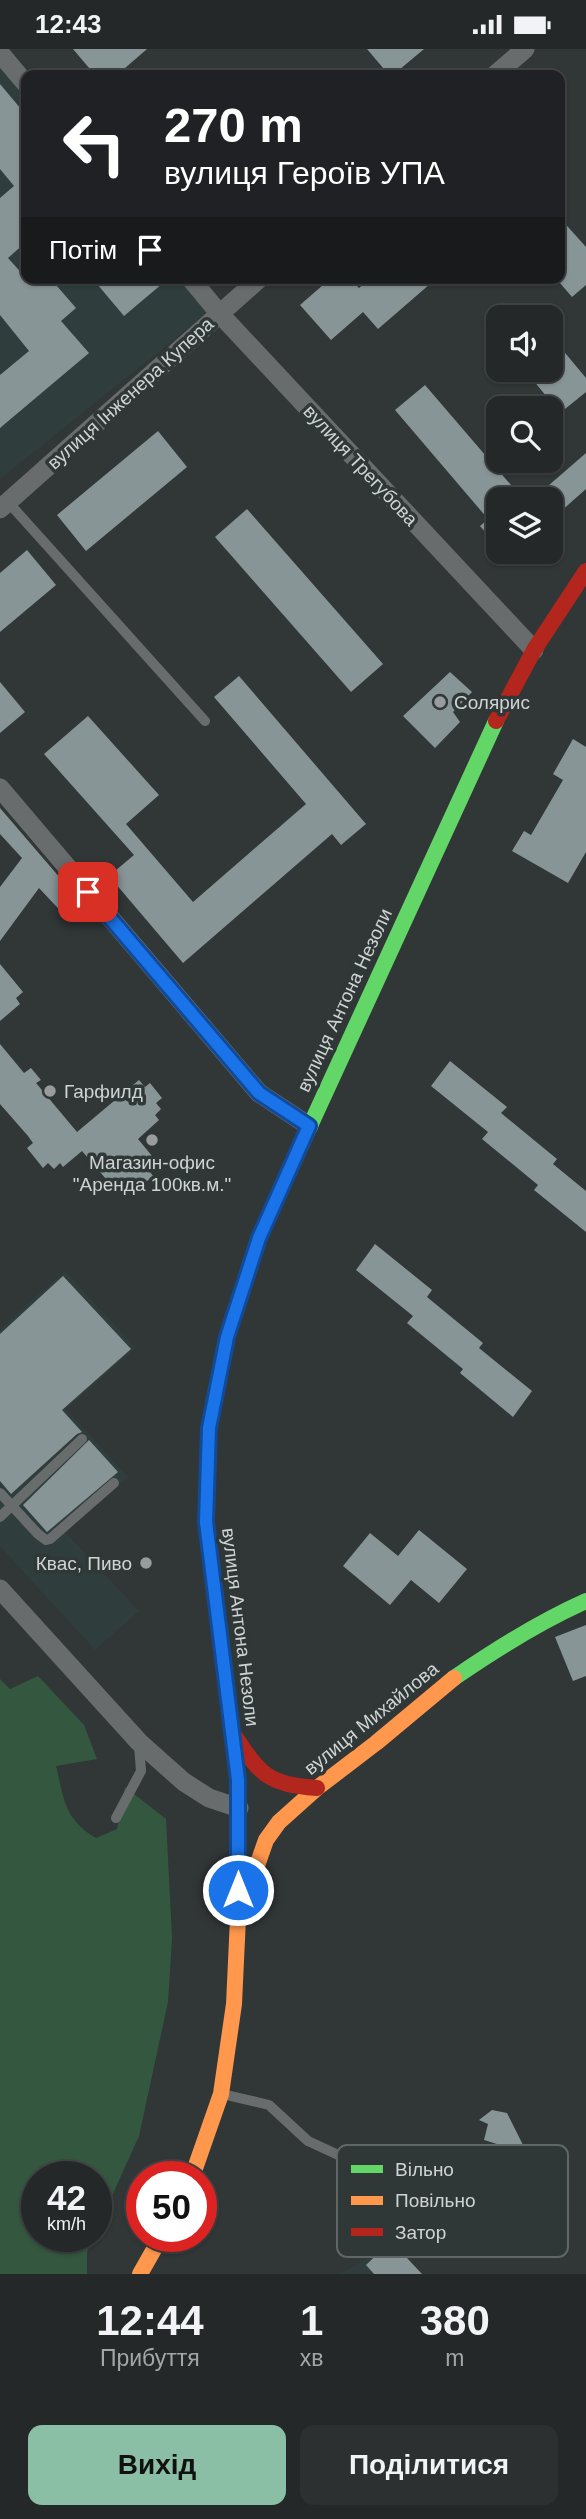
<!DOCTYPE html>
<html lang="uk">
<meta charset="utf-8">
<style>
:root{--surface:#252828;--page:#2d3030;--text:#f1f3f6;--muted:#a3a6a8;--line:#424445;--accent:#8abfa5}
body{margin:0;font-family:Arial,sans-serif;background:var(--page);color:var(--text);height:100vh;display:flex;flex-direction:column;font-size:26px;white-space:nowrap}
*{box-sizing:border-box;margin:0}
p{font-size:23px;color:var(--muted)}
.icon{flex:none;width:38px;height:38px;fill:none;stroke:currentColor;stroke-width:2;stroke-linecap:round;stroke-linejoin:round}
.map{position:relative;height:2225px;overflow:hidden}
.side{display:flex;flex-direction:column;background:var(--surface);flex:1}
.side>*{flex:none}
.top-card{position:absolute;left:21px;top:21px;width:544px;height:214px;border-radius:14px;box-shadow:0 2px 5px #0004,0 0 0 2px var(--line);background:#202124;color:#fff;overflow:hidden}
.controls{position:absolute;left:486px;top:256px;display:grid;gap:14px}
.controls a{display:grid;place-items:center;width:77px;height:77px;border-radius:14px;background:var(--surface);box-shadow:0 2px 5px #0004,0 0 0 2px var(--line);font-size:35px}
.speed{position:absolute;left:21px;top:2112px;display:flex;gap:14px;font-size:35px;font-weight:700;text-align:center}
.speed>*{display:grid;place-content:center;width:91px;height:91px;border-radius:50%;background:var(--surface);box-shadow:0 2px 5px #0004,0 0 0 2px var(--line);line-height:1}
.speed small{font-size:18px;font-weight:400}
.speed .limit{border:10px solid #d22;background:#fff;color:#111}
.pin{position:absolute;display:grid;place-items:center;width:60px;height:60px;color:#fff;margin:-30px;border-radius:14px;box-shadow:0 4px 10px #0006}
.me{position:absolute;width:77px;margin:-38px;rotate:0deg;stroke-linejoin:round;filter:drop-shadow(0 0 5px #0008)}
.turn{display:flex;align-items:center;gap:24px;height:147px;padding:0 28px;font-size:32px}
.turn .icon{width:91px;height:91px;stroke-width:2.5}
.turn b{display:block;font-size:49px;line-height:60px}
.then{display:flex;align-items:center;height:66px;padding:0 28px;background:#0003;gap:14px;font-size:26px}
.eta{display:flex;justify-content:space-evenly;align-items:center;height:119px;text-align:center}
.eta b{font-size:42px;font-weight:700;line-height:49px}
.primary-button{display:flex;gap:14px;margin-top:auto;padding:14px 28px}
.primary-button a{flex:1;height:80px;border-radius:14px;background:var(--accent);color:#111;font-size:28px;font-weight:700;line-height:80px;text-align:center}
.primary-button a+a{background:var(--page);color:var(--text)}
.status{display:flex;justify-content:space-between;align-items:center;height:49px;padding:0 35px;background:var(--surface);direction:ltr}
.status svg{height:19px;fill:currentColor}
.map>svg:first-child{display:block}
.built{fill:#2f3e3d}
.green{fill:#34583f}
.building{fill:#889597}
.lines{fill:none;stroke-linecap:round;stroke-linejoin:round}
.lane{stroke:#696c6c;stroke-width:10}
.street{stroke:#696c6c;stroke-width:19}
.fast{stroke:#63d668;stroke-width:16}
.slow{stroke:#ff974d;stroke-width:16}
.jam{stroke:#b3261e;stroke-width:16}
.route-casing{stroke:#114b97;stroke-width:18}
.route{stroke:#1a73e8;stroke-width:12}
.poi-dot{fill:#989c9c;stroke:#303737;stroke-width:2.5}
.labels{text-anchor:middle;stroke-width:7;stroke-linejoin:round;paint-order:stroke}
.street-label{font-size:19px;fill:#cfd3d3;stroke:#303737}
.poi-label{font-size:19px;fill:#cfd3d3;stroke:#303737;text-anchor:start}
.key{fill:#303737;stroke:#606666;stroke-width:2}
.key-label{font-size:19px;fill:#cfd3d3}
</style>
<div class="status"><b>12:43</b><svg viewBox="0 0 49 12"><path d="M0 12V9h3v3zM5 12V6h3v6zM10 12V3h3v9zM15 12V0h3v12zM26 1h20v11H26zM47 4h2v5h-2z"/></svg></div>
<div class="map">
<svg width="586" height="2225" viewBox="0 0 586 2225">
<rect width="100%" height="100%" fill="#313636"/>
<!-- built -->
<g class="built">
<polygon points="0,12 26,44 26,229 180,229 208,263 0,430"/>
<polygon points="65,1222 136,1299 66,1360 128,1428 65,1483 139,1562 95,1601 0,1497 0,1280"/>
<polygon points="383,2200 406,2225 340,2225"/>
</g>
<!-- green -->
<path class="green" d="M38,1627L84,1676L97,1710L56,1717C64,1750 64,1770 96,1789L117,1780L125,1738L166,1770L172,1889L168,1953L139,2087L96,2182V2128H37V2188H94L87,2203V2225H0V1630L10,1640Z"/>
<!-- building -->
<g class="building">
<polygon points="73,0 147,0 117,26 95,26"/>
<polygon points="367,0 424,0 393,26 389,26"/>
<polygon points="0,35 26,66 26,193 8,209 26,229 50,229 76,259 61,272 89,304 0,379 0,326 29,302 0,266 0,149 14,137 0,120"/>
<polygon points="560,169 586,198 586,236 572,248 560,234"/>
<polygon points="92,229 169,229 124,267"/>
<polygon points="331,229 350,229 359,239 370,229 437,229 378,280 363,263 331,291 300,256"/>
<polygon points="551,287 586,329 586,343 560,364 524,320 551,320"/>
<polygon points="425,336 523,450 499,450 499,499 480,477 488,470 395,361"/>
<polygon points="158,382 187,418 86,502 57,466"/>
<polygon points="586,404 586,440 551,471 551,450 533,450"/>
<polygon points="247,460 383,615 351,643 215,488"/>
<polygon points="27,501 56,536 0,583 0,524"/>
<polygon points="450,623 472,643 453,663 460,673 435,699 403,667"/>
<polygon points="239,627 366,775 341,796 332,785 183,914 109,827 134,806 44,705 88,667 159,746 126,775 193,853 306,755 214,648"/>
<polygon points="0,633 25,663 0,684"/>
<polygon points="573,690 586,698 586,803 568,834 512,802 524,782 531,786 563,731 553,725"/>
<polygon points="0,759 85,858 70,872 39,839 0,892 0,838 22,809 0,785"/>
<polygon points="0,915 23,943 16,949 20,955 0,972"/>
<polygon points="0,995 24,1024 31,1019 41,1031 36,1034 77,1083 139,1031 145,1038 150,1034 162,1049 156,1054 161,1060 155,1066 159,1071 138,1090 157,1113 148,1120 153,1127 135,1142 129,1135 118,1144 82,1102 63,1118 60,1114 54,1120 48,1114 43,1119 27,1099 33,1094 28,1087 0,1055"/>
<polygon points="450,1012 507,1058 501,1064 557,1110 553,1115 586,1142 586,1183 534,1141 538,1136 482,1090 488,1083 431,1037"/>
<polygon points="375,1195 432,1241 427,1248 483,1294 479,1299 532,1342 513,1368 460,1324 463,1320 407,1274 413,1267 356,1221"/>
<polygon points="63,1227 131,1300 62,1361 82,1383 77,1385 11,1445 0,1432 0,1285"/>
<polygon points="89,1391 118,1423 47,1483 23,1456"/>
<polygon points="419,1481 467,1520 439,1554 411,1531 390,1556 343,1517 370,1484 398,1507"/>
<polygon points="586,1576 586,1627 573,1632 555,1588"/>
<polygon points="492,2061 507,2064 526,2102 538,2104 534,2122 543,2125 548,2134 544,2150 536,2154 523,2151 517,2145 517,2138 511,2136 516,2118 496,2113 500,2096 484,2091 488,2075 479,2071"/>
<polygon points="391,2192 422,2225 374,2225 366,2216"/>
</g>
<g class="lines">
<!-- lane -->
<g class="lane">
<polyline points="8,453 205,672"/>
<polyline points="0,1444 38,1485 46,1491 50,1490 114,1434"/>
<polyline points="0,1468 82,1390"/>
<polyline points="116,1769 141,1722 139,1696"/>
<polyline points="222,2045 269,2056 308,2092 401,2135 487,2130"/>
</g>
<!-- street -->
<g class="street">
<polyline points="0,4 26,35"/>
<polyline points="495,26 525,0"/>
<polyline points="190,229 219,264 534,601"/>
<polyline points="0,460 260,229"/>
<polyline points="0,739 259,1044 309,1077"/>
<polyline points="0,1540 139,1693 184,1733 209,1749 239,1759"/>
</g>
<!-- fast -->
<g class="fast">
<polyline points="259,1188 496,672"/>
<path d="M454,1629C496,1600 539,1573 586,1552"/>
</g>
<!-- slow -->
<g class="slow">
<polyline points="245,1851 266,1791 279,1773 317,1739 376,1694 454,1629"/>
<polyline points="192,2128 221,2045 234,1955 238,1869 238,1731 236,1714"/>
<polyline points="140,2225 161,2188"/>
</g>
<!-- jam -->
<g class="jam">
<polyline points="496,672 534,601 586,522"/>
<path d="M234,1686C261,1726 267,1735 317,1739"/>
<polyline points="236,1714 206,1473 209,1379 227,1288 259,1188"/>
</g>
</g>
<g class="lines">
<defs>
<polyline id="route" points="88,843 259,1044 309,1077 259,1189 227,1288 209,1379 206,1473 238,1731 238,1841"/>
</defs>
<!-- route casing -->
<use href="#route" class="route-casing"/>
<!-- route -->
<use href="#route" class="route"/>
</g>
<!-- markers -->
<g class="poi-dot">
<circle cx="440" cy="653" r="7"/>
<circle cx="50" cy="1042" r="7"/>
<circle cx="152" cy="1091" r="7"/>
<circle cx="146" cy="1514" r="7"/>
</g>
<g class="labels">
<!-- street labels -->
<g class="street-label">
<text transform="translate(130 344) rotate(-42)" y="7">вулиця Інженера Купера</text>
<text transform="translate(361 416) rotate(47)" y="7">вулиця Трегубова</text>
<text transform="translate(344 951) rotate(-65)" y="7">вулиця Антона Незоли</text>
<text transform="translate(241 1578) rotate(83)" y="7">вулиця Антона Незоли</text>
<text transform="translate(371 1669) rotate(-39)" y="7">вулиця Михайлова</text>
</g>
<!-- poi labels -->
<g class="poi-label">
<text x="454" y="660">Солярис</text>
<text x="64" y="1049">Гарфилд</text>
<text x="152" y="1120" text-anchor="middle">Магазин-офис<tspan x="152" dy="22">"Аренда 100кв.м."</tspan></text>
<text x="132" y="1521" text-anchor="end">Квас, Пиво</text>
</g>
</g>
<!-- legend -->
<rect x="337" y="2096" width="231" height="112" rx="10" class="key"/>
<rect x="351" y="2116" width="32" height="8" fill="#63d668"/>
<rect x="351" y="2147" width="32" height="9" fill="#ff974d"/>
<rect x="351" y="2179" width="32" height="8" fill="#b3261e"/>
<g class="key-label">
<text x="395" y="2127">Вільно</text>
<text x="395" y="2158">Повільно</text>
<text x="395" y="2190">Затор</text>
</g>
</svg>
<div class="controls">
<a><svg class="icon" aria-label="sound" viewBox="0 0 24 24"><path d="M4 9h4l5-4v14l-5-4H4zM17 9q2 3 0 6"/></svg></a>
<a><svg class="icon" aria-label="search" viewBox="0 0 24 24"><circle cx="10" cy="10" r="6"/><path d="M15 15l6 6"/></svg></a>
<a><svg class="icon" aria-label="layers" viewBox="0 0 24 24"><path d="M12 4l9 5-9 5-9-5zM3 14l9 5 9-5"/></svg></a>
</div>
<div class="speed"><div>42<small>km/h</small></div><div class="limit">50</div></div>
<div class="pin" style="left:88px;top:843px;background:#d93025"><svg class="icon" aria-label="arrive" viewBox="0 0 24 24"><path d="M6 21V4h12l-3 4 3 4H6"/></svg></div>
<svg class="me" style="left:238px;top:1841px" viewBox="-20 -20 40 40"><circle r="17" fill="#1a73e8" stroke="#fff" stroke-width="3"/><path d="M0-11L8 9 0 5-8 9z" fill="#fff"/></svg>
<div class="top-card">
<div class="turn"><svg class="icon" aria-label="left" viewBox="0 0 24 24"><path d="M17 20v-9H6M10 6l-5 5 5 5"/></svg><div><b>270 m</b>вулиця Героїв УПА</div></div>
<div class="then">Потім<svg class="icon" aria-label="arrive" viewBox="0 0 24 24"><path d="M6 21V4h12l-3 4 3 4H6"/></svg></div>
</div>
</div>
<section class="side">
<div class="eta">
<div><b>12:44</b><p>Прибуття</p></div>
<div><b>1</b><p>хв</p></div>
<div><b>380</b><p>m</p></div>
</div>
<div class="primary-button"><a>Вихід</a><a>Поділитися</a></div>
</section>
